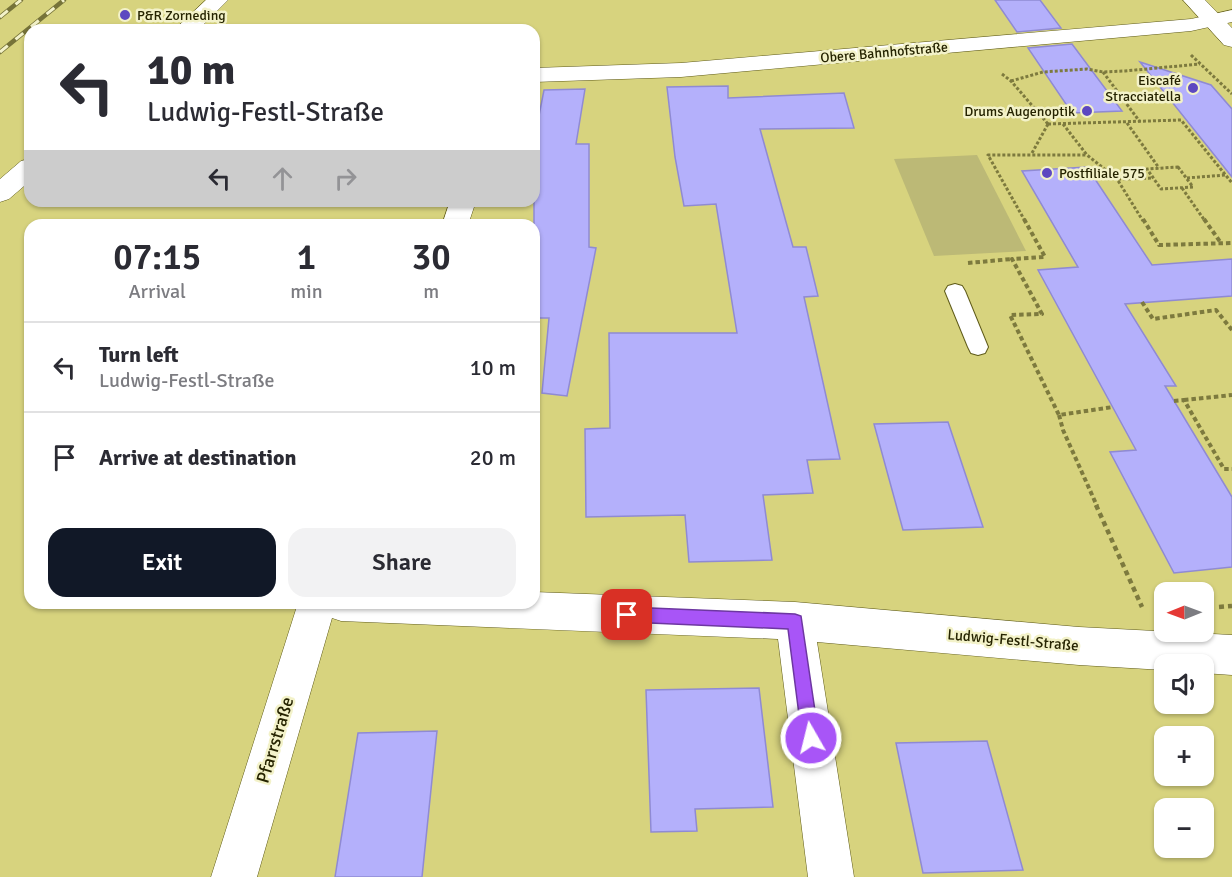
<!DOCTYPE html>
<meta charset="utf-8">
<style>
:root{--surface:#fff;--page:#f2f2f3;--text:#2b2b33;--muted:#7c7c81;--line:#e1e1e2;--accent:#111827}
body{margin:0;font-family:Signika,sans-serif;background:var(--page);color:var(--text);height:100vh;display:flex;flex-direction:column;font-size:22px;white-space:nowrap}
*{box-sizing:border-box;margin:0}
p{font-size:20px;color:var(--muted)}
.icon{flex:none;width:33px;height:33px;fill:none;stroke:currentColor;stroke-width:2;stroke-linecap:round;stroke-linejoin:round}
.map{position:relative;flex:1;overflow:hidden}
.details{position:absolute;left:24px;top:219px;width:516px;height:390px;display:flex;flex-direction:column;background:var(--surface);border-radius:18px;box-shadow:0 2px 4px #0004}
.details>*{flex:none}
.top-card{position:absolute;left:24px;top:24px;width:516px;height:183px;border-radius:18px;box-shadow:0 2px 4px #0004;background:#fff;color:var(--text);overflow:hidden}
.needle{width:39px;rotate:269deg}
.buttons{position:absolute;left:1154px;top:582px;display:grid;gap:12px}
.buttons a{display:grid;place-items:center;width:60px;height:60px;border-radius:12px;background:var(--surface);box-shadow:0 2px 4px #0004;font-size:30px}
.pin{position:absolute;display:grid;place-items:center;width:51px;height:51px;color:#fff;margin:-26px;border-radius:12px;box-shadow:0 3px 9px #0006}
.me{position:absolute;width:66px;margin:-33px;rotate:352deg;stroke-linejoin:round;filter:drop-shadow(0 0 4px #0008)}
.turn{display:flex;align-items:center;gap:21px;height:126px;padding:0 24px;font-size:27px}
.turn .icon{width:78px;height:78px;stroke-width:2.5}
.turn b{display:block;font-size:42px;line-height:51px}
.lanes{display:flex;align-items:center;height:57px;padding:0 24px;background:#0003;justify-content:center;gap:30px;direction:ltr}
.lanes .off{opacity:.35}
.eta{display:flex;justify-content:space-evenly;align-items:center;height:102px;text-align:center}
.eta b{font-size:36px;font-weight:600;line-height:42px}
.primary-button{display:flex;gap:12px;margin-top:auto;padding:12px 24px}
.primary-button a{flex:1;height:69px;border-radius:18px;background:var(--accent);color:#fff;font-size:24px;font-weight:600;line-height:69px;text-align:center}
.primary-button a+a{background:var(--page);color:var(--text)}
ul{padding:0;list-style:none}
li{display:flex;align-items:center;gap:18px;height:90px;padding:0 24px;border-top:2px solid var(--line)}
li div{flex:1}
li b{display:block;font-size:22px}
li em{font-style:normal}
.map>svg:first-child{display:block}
.green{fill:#bcb976}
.building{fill:#b4b0fb;stroke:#8f8ad3;stroke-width:1.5}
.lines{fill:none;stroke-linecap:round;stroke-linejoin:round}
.service-casing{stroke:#5e5a18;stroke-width:2}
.minor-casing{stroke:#5e5a18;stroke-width:1}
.tertiary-casing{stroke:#5e5a18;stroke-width:1}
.path-far2{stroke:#7d7a3e;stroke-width:3;stroke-dasharray:3 2;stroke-linecap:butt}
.path-far1{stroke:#7d7a3e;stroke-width:4;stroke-dasharray:4.5 3;stroke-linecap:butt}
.path{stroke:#7d7a3e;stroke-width:4.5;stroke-dasharray:5 4;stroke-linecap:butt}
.service{fill:#fff;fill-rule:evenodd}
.minor{fill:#fff;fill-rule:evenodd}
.tertiary{fill:#fff;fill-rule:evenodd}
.rail-casing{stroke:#767339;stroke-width:4.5}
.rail{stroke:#f3f2c9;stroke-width:3;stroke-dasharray:10;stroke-linecap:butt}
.route{fill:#a855f7;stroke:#6d37a1;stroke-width:1.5}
.poi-dot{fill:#5d48c0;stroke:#f3f2c9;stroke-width:2}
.labels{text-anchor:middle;stroke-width:5;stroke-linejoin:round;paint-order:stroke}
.far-poi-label{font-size:14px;fill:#252300;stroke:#f3f2c9;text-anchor:start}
.far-street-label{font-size:14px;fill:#252300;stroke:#f3f2c9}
.street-label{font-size:15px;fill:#252300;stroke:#f3f2c9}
.near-street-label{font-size:18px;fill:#252300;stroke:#f3f2c9}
</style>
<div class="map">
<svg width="1232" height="877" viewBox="0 0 1232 877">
<rect width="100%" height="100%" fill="#d7d37e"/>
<!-- green -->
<polygon class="green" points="977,155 1026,251 934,256 894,159"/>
<!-- building -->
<g class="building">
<polygon points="995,0 1040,0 1061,28 1017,32"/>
<polygon points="1072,44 1122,111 1072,113 1028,48"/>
<polygon points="1140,62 1211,85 1232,109 1232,177"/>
<polygon points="728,86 728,98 844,93 854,128 760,129 793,247 806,247 818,296 804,297 840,459 807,460 813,493 763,495 772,560 689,562 685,515 586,517 585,429 610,428 609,333 737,333 716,204 684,206 675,157 667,87"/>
<polygon points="585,89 576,144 589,144 589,247 596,248 567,396 542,393 549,318 534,318 534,141 544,90"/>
<polygon points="1087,167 1152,265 1232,259 1232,296 1125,304 1176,386 1165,386 1232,497 1232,567 1174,573 1110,452 1136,450 1038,270 1078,267 1022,171"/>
<polygon points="948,422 983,527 903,530 874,424"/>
<polygon points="759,688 773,807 695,809 697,831 651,832 646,690"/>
<polygon points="437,731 422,877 335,877 358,733"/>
<polygon points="987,741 1023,870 923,873 896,743"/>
</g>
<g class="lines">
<defs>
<polygon id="service" points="955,284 962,286 965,291 988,347 985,353 978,355 971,353 968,347 945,291 948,286"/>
<g id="minor">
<polygon points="206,0 228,0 198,30 174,30"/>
<polygon points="1232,10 1232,22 1191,31 681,77 534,82 534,68 681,63 1191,19"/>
<polygon points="30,159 30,181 9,199 0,202 0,179 21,161"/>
<polygon points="450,201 476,201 468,225 442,225"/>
<polygon points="534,592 795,602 1079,627 1232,635 1232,675 1203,673 1203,664 1164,664 1164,670 1079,665 817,642 854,877 808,877 778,639 341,621 332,618 257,877 211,877 298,603 534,603"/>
</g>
<polygon id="tertiary" points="1183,0 1205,0 1232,28 1232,47 1224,45"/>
</defs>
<!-- service casing -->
<use href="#service" class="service-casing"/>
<!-- minor casing -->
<use href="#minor" class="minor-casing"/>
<!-- tertiary casing -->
<use href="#tertiary" class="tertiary-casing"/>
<!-- path-far2 -->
<g class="path-far2">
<polyline points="1191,55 1232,94"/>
<polyline points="1103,72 1140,122"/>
<polyline points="1002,74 1011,81 1048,124"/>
<polyline points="1011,81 1043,72 1087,69 1103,72 1125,71 1200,64"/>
<polyline points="1127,123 1159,168"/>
<polyline points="1048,124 1181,120 1232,183"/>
<polyline points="1063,124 1087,155 1117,179 1143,221"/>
<polyline points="1032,153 1048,124"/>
<polygon points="1178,167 1193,187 1161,189 1147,169"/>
<polyline points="1187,178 1225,175"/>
<polyline points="1118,179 1153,178"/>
<polyline points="1182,188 1205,221"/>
<polyline points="1025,221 988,155 1087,155"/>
</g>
<!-- path-far1 -->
<g class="path-far1">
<polyline points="1024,219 1045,257 1012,259 1042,314 1010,315 1059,415 1113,407"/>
<polyline points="1143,219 1159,245 1232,243"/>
<polyline points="1204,219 1221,243"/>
<polyline points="968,263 1012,259"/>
<polyline points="1142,302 1153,319 1216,310 1232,330"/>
<polyline points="1184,400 1232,395"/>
<polyline points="1174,401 1184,400 1224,469 1232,469"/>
<polyline points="1059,415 1063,430 1097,506"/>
</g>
<!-- path -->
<g class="path">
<polyline points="1096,505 1142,607"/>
<polyline points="1219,607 1232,606"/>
</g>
<!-- service -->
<use href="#service" class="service"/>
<!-- minor -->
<use href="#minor" class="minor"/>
<!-- tertiary -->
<use href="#tertiary" class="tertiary"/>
<defs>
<g id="rail">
<polyline points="0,17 21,0"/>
<polyline points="0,52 64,0"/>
</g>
</defs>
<!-- rail casing -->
<use href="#rail" class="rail-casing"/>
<!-- rail -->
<use href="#rail" class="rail"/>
</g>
<!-- route -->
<polygon class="route" points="627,607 795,614 801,616 819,738 817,744 811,746 805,744 802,738 788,629 627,622 621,620 619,615 621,609"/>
<!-- markers -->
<g class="poi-dot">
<circle cx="125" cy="15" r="6"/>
<circle cx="1193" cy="88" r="6"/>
<circle cx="1087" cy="111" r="6"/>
<circle cx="1047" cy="173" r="6"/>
</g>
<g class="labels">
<!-- far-poi labels -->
<g class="far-poi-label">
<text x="137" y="20">P&amp;R Zorneding</text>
<text x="1181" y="85" text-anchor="end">Eiscafé<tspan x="1181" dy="16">Stracciatella</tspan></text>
<text x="1075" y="116" text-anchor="end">Drums Augenoptik</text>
<text x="1059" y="178">Postfiliale 575</text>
</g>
<!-- far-street labels -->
<g class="far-street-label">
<text transform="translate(884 52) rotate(-5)" y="5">Obere Bahnhofstraße</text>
</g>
<!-- street labels -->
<g class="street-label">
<text transform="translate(1013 640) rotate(5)" y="5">Ludwig-Festl-Straße</text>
</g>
<!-- near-street labels -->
<g class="near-street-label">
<text transform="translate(275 740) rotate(-73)" y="6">Pfarrstraße</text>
</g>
</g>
</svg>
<div class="buttons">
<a><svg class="needle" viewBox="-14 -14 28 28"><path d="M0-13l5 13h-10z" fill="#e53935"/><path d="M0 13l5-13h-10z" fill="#7c7c81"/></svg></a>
<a><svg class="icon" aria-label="sound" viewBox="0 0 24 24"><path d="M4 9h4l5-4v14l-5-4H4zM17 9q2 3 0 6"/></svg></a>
<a>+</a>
<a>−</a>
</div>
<div class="pin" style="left:627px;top:615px;background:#d93025"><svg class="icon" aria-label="arrive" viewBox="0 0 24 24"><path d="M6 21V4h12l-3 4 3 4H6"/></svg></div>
<svg class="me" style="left:811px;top:738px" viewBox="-20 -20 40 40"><circle r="17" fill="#a855f7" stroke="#fff" stroke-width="3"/><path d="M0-11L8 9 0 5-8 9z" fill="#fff"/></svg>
<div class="top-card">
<div class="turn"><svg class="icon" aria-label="left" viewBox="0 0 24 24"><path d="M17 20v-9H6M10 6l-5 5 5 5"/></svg><div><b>10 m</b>Ludwig-Festl-Straße</div></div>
<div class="lanes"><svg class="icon" aria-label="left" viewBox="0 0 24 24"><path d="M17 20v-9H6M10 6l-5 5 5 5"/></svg><svg class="icon off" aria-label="ahead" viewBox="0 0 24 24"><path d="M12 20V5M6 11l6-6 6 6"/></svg><svg class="icon off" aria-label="right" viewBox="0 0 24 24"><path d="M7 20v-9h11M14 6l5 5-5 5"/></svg></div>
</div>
<section class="details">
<div class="eta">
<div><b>07:15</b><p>Arrival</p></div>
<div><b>1</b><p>min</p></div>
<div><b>30</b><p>m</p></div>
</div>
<ul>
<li><svg class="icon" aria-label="left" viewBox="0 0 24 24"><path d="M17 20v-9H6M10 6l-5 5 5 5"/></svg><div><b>Turn left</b><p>Ludwig-Festl-Straße</p></div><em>10 m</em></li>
<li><svg class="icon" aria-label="arrive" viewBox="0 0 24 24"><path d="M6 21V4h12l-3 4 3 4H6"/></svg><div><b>Arrive at destination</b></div><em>20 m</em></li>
</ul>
<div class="primary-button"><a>Exit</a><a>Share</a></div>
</section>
</div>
